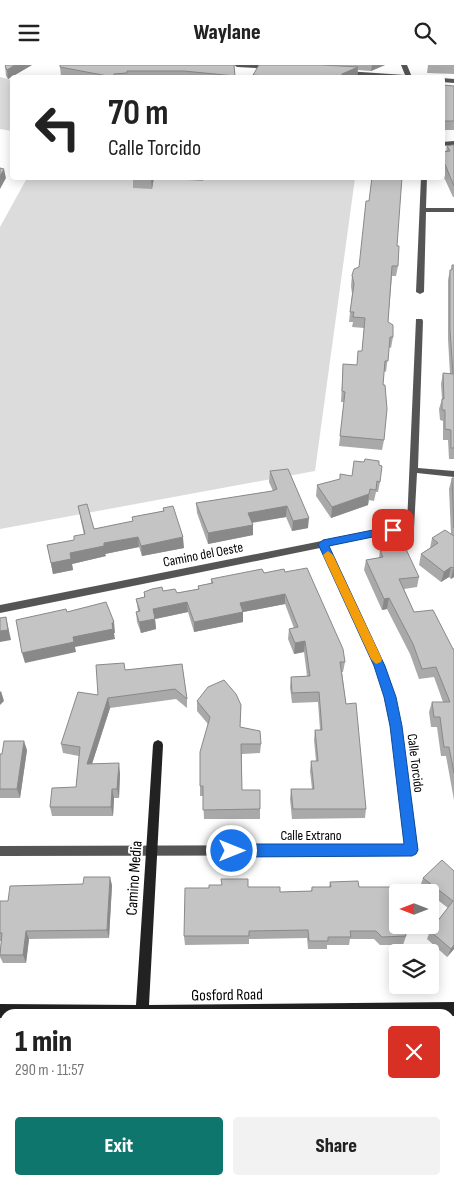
<!DOCTYPE html>
<meta charset="utf-8">
<style>
:root{--surface:#fff;--page:#f2f2f2;--text:#222;--muted:#767676;--accent:#0f766e}
body{margin:0;font-family:"Sofia Sans Condensed",sans-serif;background:var(--page);color:var(--text);height:100vh;display:flex;flex-direction:column;font-size:19px;white-space:nowrap}
*{box-sizing:border-box;margin:0}
p{font-size:16px;color:var(--muted)}
.icon{flex:none;width:28px;height:28px;fill:none;stroke:currentColor;stroke-width:2;stroke-linecap:round;stroke-linejoin:round}
.map{position:relative;flex:1;overflow:hidden}
.panel{position:absolute;left:0px;top:944px;width:455px;height:176px;display:flex;flex-direction:column;background:var(--surface);border-radius:15px 15px 0 0;box-shadow:0 2px 12px #0003}
.panel>*{flex:none}
.hud{position:absolute;left:10px;top:10px;width:435px;height:105px;border-radius:5px;box-shadow:0 2px 12px #0003;background:#fff;color:var(--text);overflow:hidden}
.needle{width:32px;rotate:270deg}
.controls{position:absolute;left:389px;top:819px;display:grid;gap:10px}
.controls a{display:grid;place-items:center;width:50px;height:50px;border-radius:5px;background:var(--surface);box-shadow:0 2px 12px #0003;font-size:25px}
.pin{position:absolute;display:grid;place-items:center;width:42px;height:42px;color:#fff;margin:-21px;border-radius:10px;box-shadow:0 2px 8px #0006}
.me{position:absolute;width:55px;margin:-28px;rotate:90deg;stroke-linejoin:round;filter:drop-shadow(0 0 4px #0008)}
.turn{display:flex;align-items:center;gap:18px;height:105px;padding:0 15px;font-size:22px}
.turn .icon{width:65px;height:65px;stroke-width:2.5}
.turn b{display:block;font-size:35px;line-height:42px}
.round{display:grid;place-items:center;flex:none;width:52px;height:52px;border-radius:5px;background:var(--page)}
.headline{display:flex;align-items:center;justify-content:space-between;height:85px;padding:0 15px}
h1{font-size:30px;font-weight:800;line-height:38px}
.button{display:flex;gap:10px;margin-top:auto;padding:10px 15px}
.button a{flex:1;height:58px;border-radius:5px;background:var(--accent);color:#fff;font-size:20px;font-weight:800;line-height:58px;text-align:center}
.button a+a{background:var(--page);color:var(--text)}
header{display:flex;justify-content:space-between;align-items:center;height:65px;padding:0 15px;background:var(--surface);font-size:22px;font-weight:800}
.map>svg:first-child{display:block}
.green{fill:#dcdcdc}
.lines{fill:none;stroke-linecap:round;stroke-linejoin:round}
.lane{fill:#555;fill-rule:evenodd}
.street{fill:#555;fill-rule:evenodd}
.secondary{fill:#222;fill-rule:evenodd}
.wall{fill:#a9a9a9}
.shaded-wall{fill:#898989}
.building{fill:#c4c4c4;stroke:#898989}
.route{fill:#1a73e8;stroke:#114b97}
.slow{fill:#f59e0b}
.labels{text-anchor:middle;stroke-width:4;stroke-linejoin:round;paint-order:stroke}
.street-label{font-size:14px;fill:#000;stroke:#fff}
.near-street-label{font-size:16px;fill:#000;stroke:#fff}
</style>
<header><svg class="icon" aria-label="menu" viewBox="0 0 24 24"><path d="M4 6h16M4 12h16M4 18h16"/></svg>Waylane<svg class="icon" aria-label="search" viewBox="0 0 24 24"><circle cx="10" cy="10" r="6"/><path d="M15 15l6 6"/></svg></header>
<div class="map">
<svg width="454" height="1119" viewBox="0 0 454 1119">
<rect width="100%" height="100%" fill="#fff"/>
<!-- green -->
<g class="green">
<polygon points="0,12 12,15 12,66 0,64"/>
<polygon points="27,113 355,113 315,406 0,464 0,162"/>
</g>
<g class="lines">
<!-- lane -->
<g class="lane">
<rect x="450" y="1077" width="4" height="8"/>
<polygon points="245,1115 255,1115 254,1119 244,1119"/>
<polygon points="316,1115 327,1115 325,1119 314,1119"/>
</g>
<!-- street -->
<g class="street">
<polygon points="234,0 265,0 274,2 271,4 237,2"/>
<polygon points="401,0 407,0 412,12 346,10 343,8 346,6 405,10"/>
<polygon points="442,13 454,14 454,18 442,17"/>
<polygon points="454,76 454,80 442,81 442,77"/>
<polygon points="421,112 427,112 426,143 454,143 454,147 426,147 424,227 420,229 416,227"/>
<polygon points="416,254 422,254 423,256 418,403 454,406 454,412 417,408 414,463 329,481 385,601 395,632 401,661 418,785 416,789 412,790 0,791 0,781 405,780 391,661 385,632 375,601 320,483 0,548 0,540 407,459"/>
</g>
<!-- secondary -->
<g class="secondary">
<polygon points="158,675 162,677 163,680 149,940 454,937 454,951 450,951 450,949 5,949 5,953 0,953 0,939 136,940 153,680 154,677"/>
<rect x="450" y="975" width="4" height="14"/>
<rect x="0" y="977" width="5" height="14"/>
<rect x="135" y="1115" width="14" height="4"/>
</g>
</g>
<!-- wall -->
<g class="wall">
<polygon points="6,0 32,0 8,14 6,11 5,1"/>
<polygon points="234,0 235,12 71,12 61,11 60,2"/>
<polygon points="259,0 385,0 371,6 358,5 357,12 253,12 253,10"/>
<polygon points="428,0 454,0 454,9 427,8"/>
<polygon points="442,20 454,21 454,65 442,65"/>
<polygon points="454,80 454,132 453,132 442,108 442,90 443,87 446,86 447,81"/>
<polygon points="133,112 154,112 152,124 133,123"/>
<polygon points="186,112 204,112 203,116 186,115"/>
<polygon points="397,181 398,201 396,211 392,211 388,257 393,272 391,283 389,282 386,307 384,306 383,320 384,375 382,385 339,381 344,337 341,337 343,299 357,300 362,286 364,263 352,262 353,257 349,257 352,229 351,221 352,210 359,202"/>
<polygon points="452,200 454,200 454,394 449,394 448,375 443,375 443,356 440,355 439,344 442,334 441,319 443,308 450,309 448,274 448,215 450,205 451,205"/>
<polygon points="379,400 380,417 378,427 376,427 374,436 369,435 368,440 331,453 316,431 317,420 352,411"/>
<polygon points="270,406 308,463 292,466 286,452 252,458 253,460 253,470 208,479 197,448 196,438 273,426 269,417"/>
<polygon points="452,413 454,413 454,512 451,514 449,512 441,517 419,500 421,489 430,483 432,473 451,469 449,424"/>
<polygon points="78,441 94,464 133,456 132,452 163,446 163,443 184,483 142,491 139,482 105,489 106,491 72,499 73,505 53,509 47,480 74,475 84,470"/>
<polygon points="380,486 419,512 417,522 404,524 414,547 453,584 454,584 454,735 446,691 441,691 437,662 431,662 429,647 432,637 443,637 434,612 419,614 410,589 387,544 382,545 364,505 366,495 379,493"/>
<polygon points="285,507 345,597 343,607 342,607 346,639 366,744 365,753 292,754 290,734 291,724 312,724 310,706 311,696 316,696 314,675 315,665 320,665 318,637 292,638 290,622 291,612 307,611 304,587 294,589 288,574 289,564 294,563 285,539 243,547 243,557 194,567 188,547 155,554 156,564 141,568 137,557 136,547 138,546 136,534 144,532 144,527 163,526 177,528 198,524 198,521 211,518 211,514 264,508"/>
<polygon points="182,599 187,634 187,643 176,634 110,643 92,699 120,708 119,733 114,733 113,751 52,751 50,742 76,722 79,691 63,688 61,679 98,630 125,605"/>
<polygon points="197,636 241,640 240,663 261,679 260,688 242,689 242,725 260,744 260,754 204,754 203,731 200,731 200,721 208,659 197,646"/>
<polygon points="27,685 20,733 0,733 0,689"/>
<polygon points="454,806 454,884 447,892 427,874 430,866 448,843 430,829 430,828 428,828 420,822 423,813"/>
<polygon points="330,817 359,822 398,842 406,871 403,880 380,880 374,874 350,874 349,880 327,880 327,884 308,884 307,873 249,874 249,879 185,880 184,871 248,822 280,827 311,826 312,822 329,822"/>
<polygon points="112,820 109,873 29,874 26,898 3,898 0,892 1,876 0,876 0,836 8,836"/>
<rect x="450" y="1034" width="4" height="22"/>
<polygon points="0,1049 5,1051 5,1094 2,1093 0,1098"/>
<polygon points="260,1115 284,1115 280,1119 261,1119 260,1117"/>
</g>
<!-- shaded-wall -->
<g class="shaded-wall">
<polygon points="15,0 32,0 8,14 7,5"/>
<polygon points="372,0 385,0 371,6"/>
<polygon points="358,2 357,12 341,12 342,9"/>
<polygon points="4,104 6,113 0,124 0,111"/>
<polygon points="151,112 154,112 152,124 151,114"/>
<polygon points="369,429 368,440 331,453 332,442"/>
<polygon points="287,441 286,452 248,458 248,448"/>
<polygon points="309,453 308,463 292,466 293,456"/>
<polygon points="253,460 253,470 208,479 208,468"/>
<polygon points="138,472 139,482 105,489 106,491 72,499 73,505 53,509 51,498 70,488 104,478"/>
<polygon points="183,472 184,483 142,491 141,481"/>
<polygon points="451,502 449,512 441,517 444,507"/>
<polygon points="454,503 454,512 451,514 453,504"/>
<polygon points="285,529 285,539 243,547 243,557 194,567 194,557 240,538"/>
<polygon points="389,533 387,544 382,545 384,534"/>
<polygon points="187,537 188,547 155,554 156,564 141,568 139,557 153,544"/>
<polygon points="6,552 11,575 0,577 0,566"/>
<polygon points="114,557 115,568 114,568 115,574 75,582 76,587 25,598 22,588 73,572"/>
<polygon points="305,576 304,587 294,589 295,578"/>
<polygon points="1,626 4,636 0,640 0,627"/>
<polygon points="108,633 110,643 89,708 87,699"/>
<polygon points="24,676 27,685 20,733 17,724"/>
<polygon points="119,698 120,708 119,733 117,724"/>
<polygon points="112,724 114,733 113,751 111,742"/>
<polygon points="110,812 112,820 109,873 107,865"/>
<polygon points="26,866 29,874 26,898 23,890"/>
<polygon points="454,880 454,884 447,892 451,884"/>
<polygon points="281,1115 284,1115 280,1119 278,1119"/>
</g>
<!-- building -->
<g class="building">
<polygon points="6,0 15,0 7,5 5,1"/>
<polygon points="60,0 234,0 235,11 184,6 127,6 127,8 114,9 113,12 60,2"/>
<polygon points="259,0 322,0 358,2 342,9 341,12 275,12 253,10"/>
<polygon points="442,20 454,21 454,56 442,56"/>
<polygon points="452,80 454,80 454,121 444,97 445,97 443,92 445,90 443,87 450,86 447,81"/>
<polygon points="0,103 4,104 0,111"/>
<polygon points="133,112 151,112 151,114 133,113"/>
<polygon points="372,112 402,112 397,181 399,181 398,201 392,201 388,257 393,260 393,272 390,272 388,296 385,296 383,320 385,320 387,344 384,375 340,371 345,327 342,326 343,299 357,300 358,286 362,286 365,253 353,252 354,247 350,247 354,219 352,210 354,204 359,202 366,136 369,136"/>
<polygon points="452,200 454,200 454,383 451,383 451,365 445,364 445,345 442,345 442,334 444,334 443,308 453,309 450,264 450,205 452,205"/>
<polygon points="365,394 379,396 379,400 382,401 380,417 377,416 376,425 370,424 369,429 332,442 317,420 340,414 340,409 352,411 354,396 364,397"/>
<polygon points="288,404 309,453 293,456 287,441 248,448 253,460 208,468 196,438 272,426 277,424 270,406"/>
<polygon points="452,413 454,413 454,463"/>
<polygon points="87,439 94,464 133,456 132,452 164,446 163,443 173,441 183,472 141,481 138,472 104,478 104,481 70,488 71,494 51,498 47,480 74,475 74,471 85,469 78,441"/>
<polygon points="445,465 454,471 454,503 451,502 444,507 421,489 438,478 432,473"/>
<polygon points="405,482 419,512 399,514 414,547 433,545 453,584 454,584 454,708 449,682 444,682 440,652 434,652 432,637 450,637 436,602 422,604 413,579 389,533 384,534 366,495 383,492 380,486"/>
<polygon points="307,503 343,584 345,597 340,597 346,639 356,638 366,744 293,744 291,724 314,724 311,696 318,696 315,665 322,665 319,627 292,628 291,612 310,611 305,576 295,578 289,564 298,562 285,529 240,538 243,547 194,557 187,537 153,544 155,554 139,557 136,547 140,546 136,534 145,532 144,527 152,524 162,522 163,526 175,524 177,528 199,524 198,521 213,518 211,514 262,504 264,508 284,504 285,507"/>
<polygon points="106,537 114,557 112,558 113,564 73,572 74,577 22,588 16,555 66,544 67,547"/>
<polygon points="6,552 8,565 0,566 0,553"/>
<polygon points="124,598 125,605 182,599 187,634 175,624 108,633 87,699 119,698 117,724 112,724 111,742 50,742 52,723 76,722 80,682 61,679 78,627 98,630 96,600"/>
<polygon points="224,615 236,629 241,640 240,662 260,666 261,679 241,679 242,725 260,725 260,744 203,745 203,721 200,721 200,687 210,652 197,636 208,622"/>
<polygon points="4,676 24,676 17,724 0,724 0,689 2,689"/>
<polygon points="442,795 454,806 454,880 451,884 430,866 453,836 423,813"/>
<polygon points="84,812 110,812 107,865 26,866 23,890 0,890 2,868 0,868 0,836 8,836 10,821 83,819"/>
<polygon points="221,814 248,814 248,822 280,822 280,827 312,826 312,822 331,822 330,817 358,816 359,822 395,822 398,842 398,860 404,860 406,871 382,872 376,866 350,866 351,872 328,872 328,876 309,876 308,865 249,866 249,871 184,871 185,823 209,823 209,820 222,820"/>
<rect x="450" y="1034" width="4" height="18"/>
<polygon points="0,1049 5,1051 5,1090 4,1091 0,1090"/>
<polygon points="51,1115 58,1115 59,1119 43,1119"/>
<polygon points="262,1115 281,1115 278,1119 265,1119"/>
<polygon points="429,1115 431,1115 434,1119 423,1119"/>
</g>
<!-- route -->
<polygon class="route" points="393,461 398,465 397,467 329,481 385,601 396,632 402,661 418,785 416,789 412,791 232,792 227,790 226,786 227,781 232,779 404,779 390,661 384,632 374,601 318,479 323,475"/>
<!-- slow -->
<polygon class="slow" points="328,486 333,490 382,594 381,597 376,599 371,594 323,490"/>
<g class="labels">
<!-- street labels -->
<g class="street-label">
<text transform="translate(203 489) rotate(-11)" y="5">Camino del Oeste</text>
<text transform="translate(416 698) rotate(83)" y="5">Calle Torcido</text>
<text x="311" y="775">Calle Extrano</text>
</g>
<!-- near-street labels -->
<g class="near-street-label">
<text transform="translate(133 813) rotate(-86)" y="6">Camino Media</text>
<text transform="translate(227 929) rotate(-1)" y="6">Gosford Road</text>
</g>
</g>
</svg>
<div class="controls">
<a><svg class="needle" viewBox="-14 -14 28 28"><path d="M0-13l5 13h-10z" fill="#e53935"/><path d="M0 13l5-13h-10z" fill="#767676"/></svg></a>
<a><svg class="icon" aria-label="layers" viewBox="0 0 24 24"><path d="M12 4l9 5-9 5-9-5zM3 14l9 5 9-5"/></svg></a>
</div>
<div class="pin" style="left:393px;top:465px;background:#d93025"><svg class="icon" aria-label="arrive" viewBox="0 0 24 24"><path d="M6 21V4h12l-3 4 3 4H6"/></svg></div>
<svg class="me" style="left:232px;top:786px" viewBox="-20 -20 40 40"><circle r="17" fill="#1a73e8" stroke="#fff" stroke-width="3"/><path d="M0-11L8 9 0 5-8 9z" fill="#fff"/></svg>
<div class="hud">
<div class="turn"><svg class="icon" aria-label="left" viewBox="0 0 24 24"><path d="M17 20v-9H6M10 6l-5 5 5 5"/></svg><div><b>70 m</b>Calle Torcido</div></div>
</div>
<section class="panel">
<div class="headline"><div><h1>1 min</h1><p>290 m · 11:57</p></div><a class="round" style="background:#d93025;color:#fff"><svg class="icon" aria-label="close" viewBox="0 0 24 24"><path d="M6 6l12 12M18 6L6 18"/></svg></a></div>
<div class="button"><a>Exit</a><a>Share</a></div>
</section>
</div>
